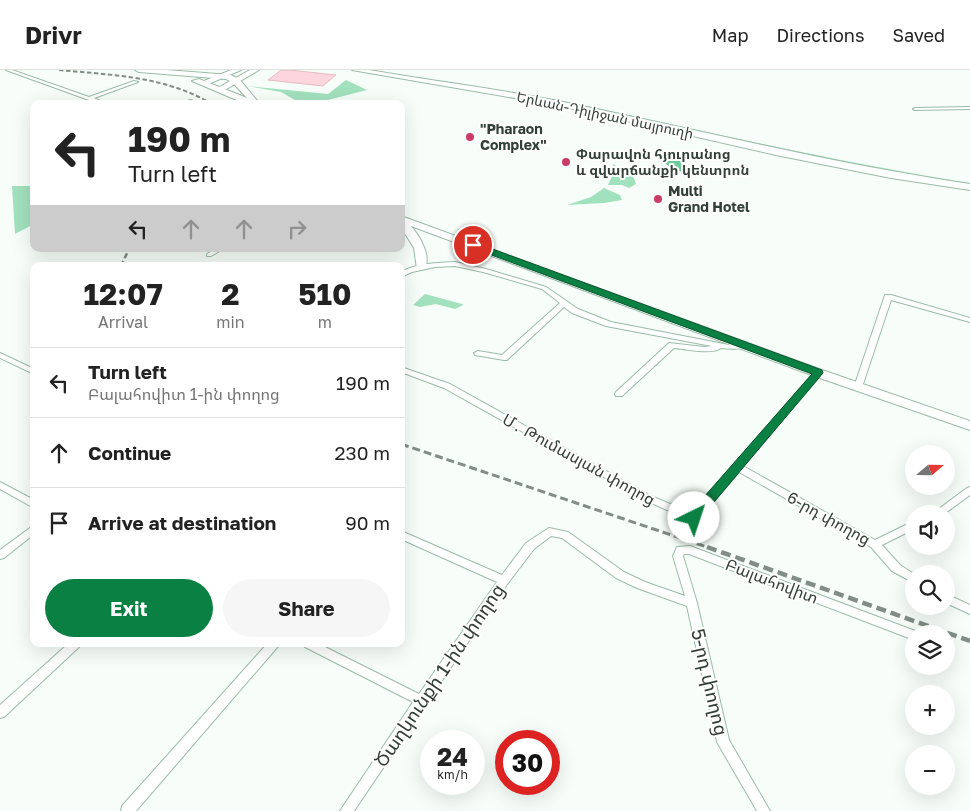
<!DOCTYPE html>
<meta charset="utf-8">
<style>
:root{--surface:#fff;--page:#f6f6f6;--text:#222;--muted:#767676;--line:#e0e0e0;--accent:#0b8043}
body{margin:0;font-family:"Golos Text","Noto Sans Armenian",sans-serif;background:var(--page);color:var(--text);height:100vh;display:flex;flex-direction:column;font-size:19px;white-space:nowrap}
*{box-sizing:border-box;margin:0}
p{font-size:16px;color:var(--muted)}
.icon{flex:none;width:28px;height:28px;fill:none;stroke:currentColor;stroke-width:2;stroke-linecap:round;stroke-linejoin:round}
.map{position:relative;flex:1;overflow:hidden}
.side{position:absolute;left:30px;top:192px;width:375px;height:385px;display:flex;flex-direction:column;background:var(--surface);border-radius:10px;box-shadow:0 5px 20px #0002}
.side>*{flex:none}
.top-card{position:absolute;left:30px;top:30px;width:375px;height:152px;border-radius:10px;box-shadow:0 5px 20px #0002;background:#fff;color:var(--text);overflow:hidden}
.needle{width:32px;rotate:70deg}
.controls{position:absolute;left:905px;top:375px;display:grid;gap:10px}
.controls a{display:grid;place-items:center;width:50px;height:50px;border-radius:50%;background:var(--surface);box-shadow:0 5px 20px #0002;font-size:25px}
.speed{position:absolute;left:420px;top:660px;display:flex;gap:10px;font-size:25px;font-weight:700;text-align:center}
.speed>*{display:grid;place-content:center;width:65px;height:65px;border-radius:50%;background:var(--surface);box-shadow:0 5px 20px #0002;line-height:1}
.speed small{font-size:12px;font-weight:400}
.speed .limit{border:8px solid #d22;background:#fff;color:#111}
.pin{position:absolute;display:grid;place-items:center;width:42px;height:42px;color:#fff;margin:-21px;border:2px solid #fff;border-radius:50%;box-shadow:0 1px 5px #0007}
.me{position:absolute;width:55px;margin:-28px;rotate:41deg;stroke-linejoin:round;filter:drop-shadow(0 0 4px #0008)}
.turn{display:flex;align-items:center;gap:18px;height:105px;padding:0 15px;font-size:22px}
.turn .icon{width:65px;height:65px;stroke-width:2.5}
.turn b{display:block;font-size:35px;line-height:42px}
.lanes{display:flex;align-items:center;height:48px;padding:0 15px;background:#0003;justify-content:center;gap:25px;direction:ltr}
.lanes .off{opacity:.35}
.eta{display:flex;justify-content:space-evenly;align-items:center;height:85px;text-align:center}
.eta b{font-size:30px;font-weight:700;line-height:35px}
.primary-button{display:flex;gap:10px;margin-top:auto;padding:10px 15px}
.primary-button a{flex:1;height:58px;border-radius:30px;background:var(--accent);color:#fff;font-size:20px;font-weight:700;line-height:58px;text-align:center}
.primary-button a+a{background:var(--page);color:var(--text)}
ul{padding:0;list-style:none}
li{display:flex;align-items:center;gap:15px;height:70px;padding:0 15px;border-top:1px solid var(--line)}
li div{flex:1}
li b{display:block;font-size:19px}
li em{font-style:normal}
header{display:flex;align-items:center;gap:30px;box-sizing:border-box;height:70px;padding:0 25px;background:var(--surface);border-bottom:1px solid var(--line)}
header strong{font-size:24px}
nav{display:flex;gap:28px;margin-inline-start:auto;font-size:18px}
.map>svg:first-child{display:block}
.green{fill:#a2e1bd}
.water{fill:#6fcb9b;stroke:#5da17d}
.building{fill:#fdd5dc;stroke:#e3bcc2}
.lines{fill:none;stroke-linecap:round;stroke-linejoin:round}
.minor-casing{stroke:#9abba8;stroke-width:2}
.primary-casing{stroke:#9abba8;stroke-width:2}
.trunk-casing{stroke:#9abba8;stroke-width:2}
.minor{fill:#fff;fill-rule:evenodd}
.primary{fill:#fff;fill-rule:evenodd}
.trunk{fill:#fff;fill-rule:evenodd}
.rail-far3{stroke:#828d86;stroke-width:2;stroke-dasharray:4.5 2.5;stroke-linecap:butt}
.rail-far2{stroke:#828d86;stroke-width:2.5;stroke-dasharray:5.5 3;stroke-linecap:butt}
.rail-far1{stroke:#828d86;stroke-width:3;stroke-dasharray:8 4;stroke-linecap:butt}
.rail{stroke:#828d86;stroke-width:4.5;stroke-dasharray:10 5;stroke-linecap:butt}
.route{fill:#0b8043;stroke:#07532c}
.poi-dot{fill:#ca3b65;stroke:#fff;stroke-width:2}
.labels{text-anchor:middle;stroke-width:4;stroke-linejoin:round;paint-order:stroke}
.far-street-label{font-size:14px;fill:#324038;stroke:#fff}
.far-poi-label{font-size:14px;font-weight:bold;fill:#324038;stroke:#fff;text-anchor:start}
.street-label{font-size:16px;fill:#324038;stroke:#fff}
.near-street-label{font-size:19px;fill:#324038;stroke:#fff}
</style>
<header>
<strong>Drivr</strong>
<nav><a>Map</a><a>Directions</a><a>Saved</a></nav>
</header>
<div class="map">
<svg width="970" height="741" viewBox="0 0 970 741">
<rect width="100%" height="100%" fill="#f7fef9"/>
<!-- green -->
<g class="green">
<polygon points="346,10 367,20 312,34 302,34 281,22 247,16 328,24"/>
<path d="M548,28C689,57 828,91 970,113V115L840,93L546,30Z"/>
<polygon points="613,94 634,108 636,114 629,118 622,115 608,115 613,104"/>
<polygon points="12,116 34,116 34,154 15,164"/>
<polygon points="604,118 620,125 622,130 604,133 567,135 591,127"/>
<polygon points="425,224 462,234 463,235 455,239 436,234 420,237 413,235"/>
</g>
<!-- water -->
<path class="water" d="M668,85L682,88L684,99L686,102C676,101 670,96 662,91L663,87Z"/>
<!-- building -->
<polygon class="building" points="281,0 290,0 336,5 323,16 268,10"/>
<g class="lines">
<defs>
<g id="minor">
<polygon points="6,0 12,0 89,27 134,11 138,12 94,28 107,34 100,34"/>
<polygon points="190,30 192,30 192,32 179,34"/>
<polygon points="970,37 970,39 915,40 913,39 915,38"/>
<polygon points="216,179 223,179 211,186 207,186 207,184"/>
<path d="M455,192L486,199L546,217L578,239L611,252L729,275L745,273L749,275C741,280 730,279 721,278C712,285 686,279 674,278L622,326H616L615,324L616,322L669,273L704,277L712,276L606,256L572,243L564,237L507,290H504L475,285L474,283L478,281L502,285L560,233L542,219L483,202L455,196L435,197L412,202L401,207V202C417,193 437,193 455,192Z"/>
<polygon points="885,225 891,225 970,248 970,252 891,230 862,317 858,320 855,319 854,317"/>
<polygon points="0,283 34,299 34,304 0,288"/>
<polygon points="401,297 450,314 651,426 692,443 815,301 821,301 822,303 821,305 743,396 875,470 914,451 914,459 882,475 900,495 914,504 914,513 892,501 871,477 739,402 697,451 691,451 645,430 444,318 401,302"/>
<polygon points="0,412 34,430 34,438 0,419"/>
<polygon points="970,417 970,425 944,444 932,444 967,418"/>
<polygon points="34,455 34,464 4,488 0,489 0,480"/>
<polygon points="549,458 568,462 624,502 645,512 685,526 673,486 677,477 690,476 918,562 919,564 914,564 914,570 689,484 684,484 683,486 697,533 729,670 770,741 757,741 717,672 687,536 637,518 616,508 562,468 551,466 534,479 508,513 354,741 340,741 413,632 305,577 304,574 319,574 419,624 497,512 401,469 401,461 502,505 526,473"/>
<polygon points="946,524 970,535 970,544 946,533"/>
<polygon points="68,574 81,574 79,577 4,647 0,648 0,635"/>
<polygon points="267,574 280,574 136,741 121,741 122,736"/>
</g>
<g id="primary">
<polygon points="135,0 166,0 231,5 239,9 260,34 246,34 192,11 199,9 247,28 233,13 226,9 139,2"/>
<path d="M401,146L822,300L970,351V360L814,306L411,156C420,167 431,184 425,199H417L414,178L401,157Z"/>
</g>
<g id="trunk">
<polygon points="231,0 241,0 206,15 199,13"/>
<polygon points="250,0 259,0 223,21 216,19"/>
<path d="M352,0H369C433,11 499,19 563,32C699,60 833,94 970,114V120L891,108L776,85L561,36Z"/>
</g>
</defs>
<!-- minor casing -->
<use href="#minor" class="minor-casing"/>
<!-- primary casing -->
<use href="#primary" class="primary-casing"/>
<!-- trunk casing -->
<use href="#trunk" class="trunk-casing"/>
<!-- minor -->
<use href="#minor" class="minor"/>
<!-- primary -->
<use href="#primary" class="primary"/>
<!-- trunk -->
<use href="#trunk" class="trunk"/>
<!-- rail-far3 -->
<path class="rail-far3" d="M59,0C112,5 165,6 212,34"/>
<!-- rail-far2 -->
<polyline class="rail-far2" points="121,196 129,179"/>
<!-- rail-far1 -->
<polyline class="rail-far1" points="401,374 710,478"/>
<!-- rail -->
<polyline class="rail" points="707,477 970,571"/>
</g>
<!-- route -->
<polygon class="route" points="470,173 476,173 822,300 823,303 698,451 689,451 688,448 689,444 812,304 470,177"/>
<!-- markers -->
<g class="poi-dot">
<circle cx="470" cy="67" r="5"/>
<circle cx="566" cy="92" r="5"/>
<circle cx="658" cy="129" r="5"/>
</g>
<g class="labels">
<!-- far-street labels -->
<g class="far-street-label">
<text transform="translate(605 45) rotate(12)" y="5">Երևան-Դիլիջան մայրուղի</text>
</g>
<!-- far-poi labels -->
<g class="far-poi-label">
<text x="480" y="64">"Pharaon<tspan x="480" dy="16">Complex"</tspan></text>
<text x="576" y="89">Փարավոն հյուրանոց<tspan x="576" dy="16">և զվարճանքի կենտրոն</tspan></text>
<text x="668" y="126">Multi<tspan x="668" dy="16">Grand Hotel</tspan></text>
</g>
<!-- street labels -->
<g class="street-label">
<text transform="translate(579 389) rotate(29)" y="6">Մ․ Թումասյան փողոց</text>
<text transform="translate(829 448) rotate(29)" y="6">6-րդ փողոց</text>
<text transform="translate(772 511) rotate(21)" y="6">Բալահովիտ</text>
</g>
<!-- near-street labels -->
<g class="near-street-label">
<text transform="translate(439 605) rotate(-56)" y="7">Ծաղկունքի 1-ին փողոց</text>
<text transform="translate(710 612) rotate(77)" y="7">5-րդ փողոց</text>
</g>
</g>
</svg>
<div class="controls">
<a><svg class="needle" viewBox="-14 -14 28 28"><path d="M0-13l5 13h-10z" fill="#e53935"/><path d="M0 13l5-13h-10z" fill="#767676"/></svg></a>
<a><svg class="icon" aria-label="sound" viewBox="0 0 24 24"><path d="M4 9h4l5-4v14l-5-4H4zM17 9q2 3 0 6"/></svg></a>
<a><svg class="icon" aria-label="search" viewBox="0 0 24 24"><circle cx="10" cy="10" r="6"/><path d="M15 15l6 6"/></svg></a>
<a><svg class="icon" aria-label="layers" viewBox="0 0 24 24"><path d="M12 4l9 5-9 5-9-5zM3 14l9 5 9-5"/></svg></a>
<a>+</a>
<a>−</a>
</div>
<div class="speed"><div>24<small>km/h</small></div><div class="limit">30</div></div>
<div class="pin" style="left:473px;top:175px;background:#d93025"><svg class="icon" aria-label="arrive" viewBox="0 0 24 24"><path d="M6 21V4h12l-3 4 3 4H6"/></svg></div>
<svg class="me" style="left:694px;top:448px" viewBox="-20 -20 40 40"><circle r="19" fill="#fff"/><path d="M0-13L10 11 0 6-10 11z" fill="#0b8043"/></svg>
<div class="top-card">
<div class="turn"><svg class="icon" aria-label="left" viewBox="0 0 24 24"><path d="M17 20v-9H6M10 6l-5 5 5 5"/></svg><div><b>190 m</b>Turn left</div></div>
<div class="lanes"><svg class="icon" aria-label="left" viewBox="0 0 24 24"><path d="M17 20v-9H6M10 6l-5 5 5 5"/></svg><svg class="icon off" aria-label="ahead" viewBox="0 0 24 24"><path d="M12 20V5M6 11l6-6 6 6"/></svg><svg class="icon off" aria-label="ahead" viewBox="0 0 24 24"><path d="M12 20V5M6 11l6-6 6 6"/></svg><svg class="icon off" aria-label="right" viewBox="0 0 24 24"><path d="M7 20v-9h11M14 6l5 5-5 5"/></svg></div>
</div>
<section class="side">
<div class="eta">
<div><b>12:07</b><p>Arrival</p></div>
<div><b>2</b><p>min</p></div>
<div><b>510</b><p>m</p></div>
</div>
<ul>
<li><svg class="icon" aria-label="left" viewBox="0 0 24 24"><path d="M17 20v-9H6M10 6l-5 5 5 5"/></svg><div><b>Turn left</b><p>Բալահովիտ 1-ին փողոց</p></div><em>190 m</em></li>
<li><svg class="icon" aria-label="ahead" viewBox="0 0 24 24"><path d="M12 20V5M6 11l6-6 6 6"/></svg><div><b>Continue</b></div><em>230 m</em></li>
<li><svg class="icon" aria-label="arrive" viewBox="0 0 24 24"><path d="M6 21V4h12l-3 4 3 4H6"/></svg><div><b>Arrive at destination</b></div><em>90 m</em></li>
</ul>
<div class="primary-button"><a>Exit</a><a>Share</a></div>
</section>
</div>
